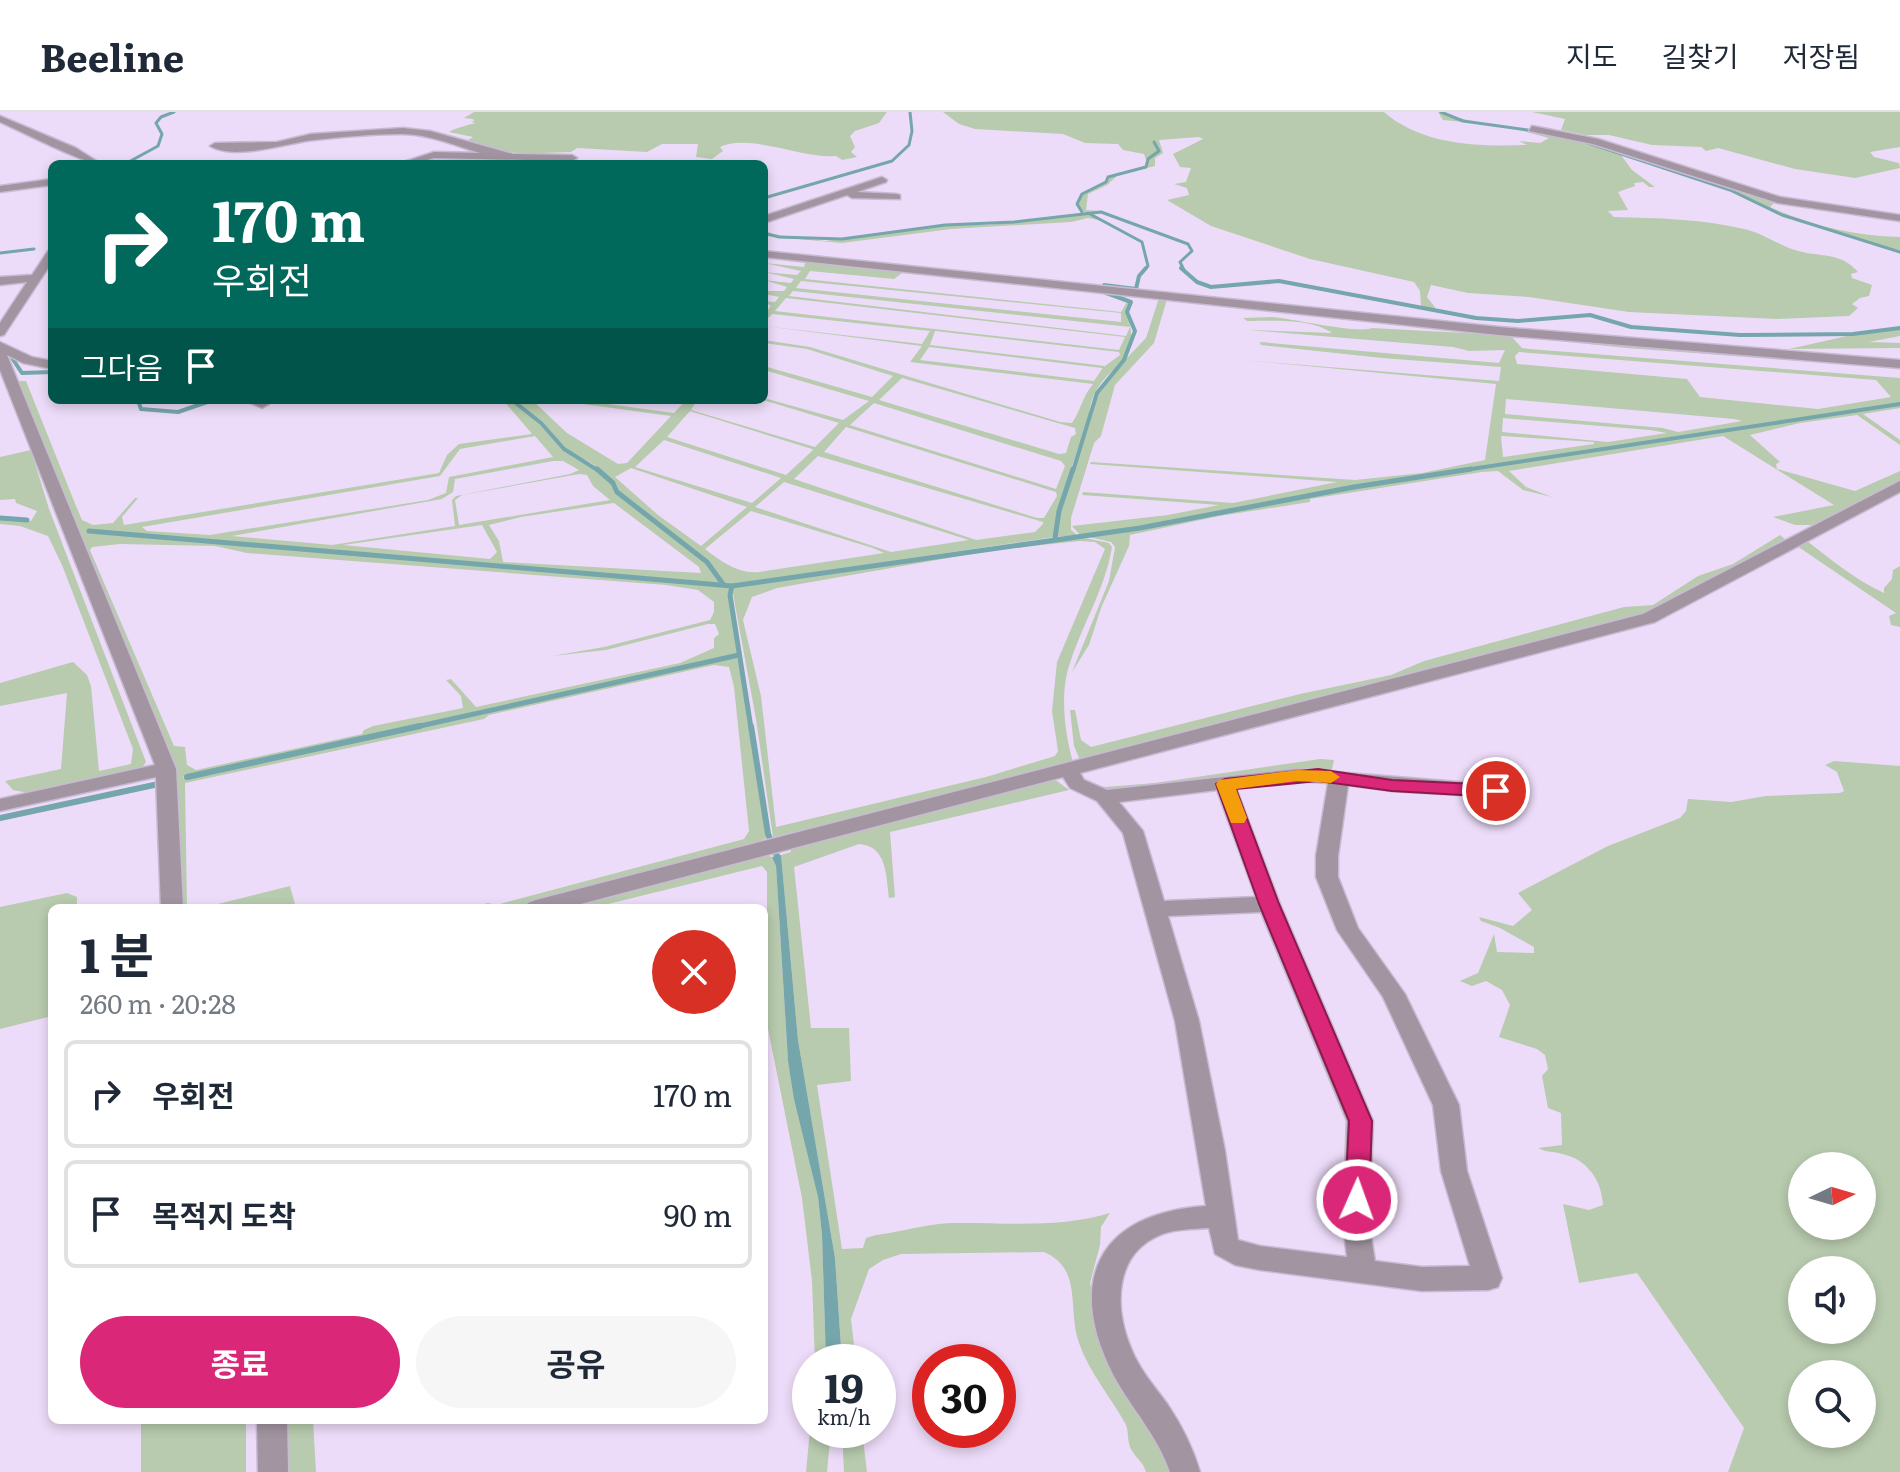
<!DOCTYPE html>
<html lang="ko">
<meta charset="utf-8">
<style>
:root{--surface:#fff;--page:#f6f6f7;--text:#1f2937;--muted:#747a83;--line:#e0e1e3;--accent:#db2777}
body{margin:0;font-family:Literata,"Noto Sans KR",serif;background:var(--page);color:var(--text);height:100vh;display:flex;flex-direction:column;font-size:30px;white-space:nowrap}
*{box-sizing:border-box;margin:0}
p{font-size:26px;color:var(--muted)}
.icon{flex:none;width:44px;height:44px;fill:none;stroke:currentColor;stroke-width:2;stroke-linecap:round;stroke-linejoin:round}
.map{position:relative;flex:1;overflow:hidden}
.side{position:absolute;left:48px;top:792px;width:720px;height:520px;display:flex;flex-direction:column;background:var(--surface);border-radius:12px;box-shadow:0 4px 12px #0003}
.side>*{flex:none}
.hud{position:absolute;left:48px;top:48px;width:720px;height:244px;border-radius:12px;box-shadow:0 4px 12px #0003;background:#00695c;color:#fff;overflow:hidden}
.needle{width:52px;rotate:85deg}
.buttons{position:absolute;left:1788px;top:1040px;display:grid;gap:16px}
.buttons a{display:grid;place-items:center;width:88px;height:88px;border-radius:50%;background:var(--surface);box-shadow:0 4px 12px #0003;font-size:40px}
.speed{position:absolute;left:792px;top:1232px;display:flex;gap:16px;font-size:40px;font-weight:700;text-align:center}
.speed>*{display:grid;place-content:center;width:104px;height:104px;border-radius:50%;background:var(--surface);box-shadow:0 4px 12px #0003;line-height:1}
.speed small{font-size:20px;font-weight:400}
.speed .limit{border:12px solid #d22;background:#fff;color:#111}
.pin{position:absolute;display:grid;place-items:center;width:68px;height:68px;color:#fff;margin:-34px;border:4px solid #fff;border-radius:50%;box-shadow:0 2px 8px #0007}
.me{position:absolute;width:88px;margin:-44px;rotate:2deg;stroke-linejoin:round;filter:drop-shadow(0 0 6px #0008)}
.turn{display:flex;align-items:center;gap:28px;height:168px;padding:0 32px;font-size:36px}
.turn .icon{width:104px;height:104px;stroke-width:2.5}
.turn b{display:block;font-size:56px;line-height:68px}
.then{display:flex;align-items:center;height:76px;padding:0 32px;background:#0003;gap:16px;font-size:30px}
.round{display:grid;place-items:center;flex:none;width:84px;height:84px;border-radius:42px;background:var(--page)}
.head{display:flex;align-items:center;justify-content:space-between;height:136px;padding:0 32px}
h1{font-size:48px;font-weight:700;line-height:60px}
.cta{display:flex;gap:16px;margin-top:auto;padding:16px 32px}
.cta a{flex:1;height:92px;border-radius:48px;background:var(--accent);color:#fff;font-size:32px;font-weight:700;line-height:92px;text-align:center}
.cta a+a{background:var(--page);color:var(--text)}
ul{padding:0;list-style:none}
li{display:flex;align-items:center;gap:24px;height:108px;margin:0 16px 12px;padding:0 16px;border:4px solid var(--line);border-radius:12px}
li div{flex:1}
li b{display:block;font-size:30px}
li em{font-style:normal}
header{display:flex;align-items:center;gap:48px;box-sizing:border-box;height:112px;padding:0 40px;background:var(--surface);border-bottom:2px solid var(--line)}
header strong{font-size:38px}
nav{display:flex;gap:44px;margin-inline-start:auto;font-size:28px}
.map>svg:first-child{display:block}
.green{fill:#b8cbae;fill-rule:evenodd}
.water{fill:#75a6ab}
.lines{fill:none;stroke-linecap:round;stroke-linejoin:round}
.stream-far3{stroke:#75a6ab;stroke-width:3}
.stream-far2{stroke:#75a6ab;stroke-width:4}
.stream-far1{stroke:#75a6ab;stroke-width:5}
.stream{stroke:#75a6ab;stroke-width:6}
.minor-casing{stroke:#c9bad4;stroke-width:3}
.minor{fill:#a295a1;fill-rule:evenodd}
.route{fill:#db2777;stroke:#8e194d;stroke-width:2}
.slow{fill:#f59e0b}
</style>
<header>
<strong>Beeline</strong>
<nav><a>지도</a><a>길찾기</a><a>저장됨</a></nav>
</header>
<div class="map">
<svg width="1900" height="1360" viewBox="0 0 1900 1360">
<rect width="100%" height="100%" fill="#eddcf9"/>
<!-- green -->
<g class="green">
<path d="M474,0H887L879,11L855,19L850,24L855,35L851,40L857,45L842,48L836,44C804,47 749,21 720,35L723,39L712,47L696,45L698,32H662L647,40L577,36L571,40L542,41L539,44C513,40 490,39 465,30L473,25L449,20C455,16 471,12 476,11L471,10L474,9L473,7L464,6Z"/>
<path d="M943,0H1384C1422,33 1478,35 1527,33L1519,29L1540,31L1549,26L1504,14L1443,8L1438,0L1474,10L1596,29L1776,89L1770,95C1810,113 1855,124 1900,125V139L1782,103L1731,78L1621,43L1632,58L1655,75H1649L1643,70L1634,71L1635,74L1618,80L1628,98L1608,99L1614,105C1657,106 1702,107 1744,117C1760,120 1779,133 1795,138C1819,146 1840,139 1858,160L1851,162L1852,166L1872,173L1869,184L1860,186L1852,192L1858,196L1849,204L1777,207L1629,200L1529,185L1468,181L1431,173L1427,185L1437,198L1421,194L1420,179L1414,170L1310,147L1211,114L1167,88L1189,83L1187,76L1174,72L1186,70L1191,56L1180,55L1173,42L1203,27L1199,25L1159,28L1163,41L1155,46V54L1118,63L1107,73L1088,82L1086,98L1101,99L1086,101L1103,109L1088,106L1071,110L951,117L842,131L764,124V121L825,129L946,113H987L1078,103L1085,101L1077,92L1083,82L1106,70L1108,65L1148,53L1144,42L1123,38L1118,32L1085,31L1063,22L975,17L959,12Z"/>
<polygon points="1532,0 1900,0 1900,35 1870,40 1874,45 1899,51 1900,56 1855,66 1795,57 1718,36 1706,39 1701,35 1652,33 1609,23 1586,23 1561,18 1565,7"/>
<path d="M764,143L1168,184L1154,231L1115,273L1101,324L1094,331L1071,406V418L1077,423L1056,425L1057,407L1091,305L1093,288L1118,254C1101,268 1090,283 1089,305L1061,386L1054,425L732,473L725,471L709,449L620,380L616,371L593,352L566,337L543,311L515,288H532L567,321L618,352L627,351L671,304L553,288H578L674,301L686,288H697L691,298L815,335L839,311L763,288L764,286L843,308L869,289L764,258V254L872,285L893,264L807,237L764,231V228L810,235L1060,310L1072,311C1081,298 1082,285 1093,272L910,250L922,234L764,214L922,232L930,219L772,202L764,210V203L771,194L764,189L775,190L779,185L764,182V179H784L787,175L764,168L791,171L794,167L764,160L797,163L801,159L764,151L804,155L805,151L764,146ZM810,159L894,167L902,161L1100,181L1127,190L1121,200L805,167ZM801,169L1121,201V210L796,176ZM793,179L1130,215L1126,224L789,184ZM1103,180L1159,186L1146,226L1123,250C1134,231 1133,220 1126,200L1130,190ZM786,186L1125,225L1119,238L775,199ZM935,219L1119,240L1120,243L1105,254L930,233ZM929,235L1102,256V257L1094,269L920,248ZM902,266L1075,316L1076,322L1071,325L1066,341L1059,342L879,288ZM874,291L1061,349L1065,354L1056,377L850,313ZM690,299L812,337L813,338L786,363L667,325ZM846,315L1056,380L1057,384L1044,406H1037L824,340ZM664,328L781,366L752,391L635,355ZM818,344L1043,410V412L1035,420L976,428L794,367ZM631,356L747,395L701,434L658,403L615,365ZM784,370L969,428L891,440L755,395ZM751,399L873,436L884,441L759,460C738,462 722,450 705,437Z"/>
<path d="M1273,205C1294,207 1359,222 1372,216L1502,223L1872,254L1626,236L1511,224L1522,236L1529,237L1900,266V296L1863,302L1900,328V333L1857,303L1800,311L1750,323L1780,350L1776,352L1777,357L1855,379L1900,359V368L1813,413H1795L1773,405L1834,393L1723,324L1509,359L1526,375L1552,385L1523,378L1498,359L1482,360L1310,387V390L1219,404L1130,423L1129,434L1101,496L1089,533L1072,560L1109,469L1115,435L1111,430L1080,423L1072,414L1168,403L1219,393L1082,383L1083,380L1233,391L1337,370L1090,352L1091,350L1355,368L1422,361L1485,348L1496,272L1243,248L1499,269L1501,255L1382,246L1261,233L1260,230L1499,251L1505,238L1469,239L1453,235L1249,218L1332,221C1311,206 1272,209 1247,209L1243,206ZM1519,240L1876,268L1891,285L1818,297L1700,285L1687,267L1517,252L1515,244ZM1506,287L1734,307L1742,309L1678,320L1663,316L1505,302ZM1503,306L1650,318L1667,321L1608,330L1502,320ZM1501,324L1594,330V332L1503,345Z"/>
<path d="M1900,217V224L1869,230L1900,231V236L1789,237L1847,224H1752L1689,220C1760,224 1830,225 1900,217Z"/>
<path d="M17,269H26L76,394L82,408L93,413L113,411L135,386H138L122,405L124,413L439,361L447,343L459,332L532,322L503,288C523,288 549,325 564,338C582,354 605,358 616,380L706,450L721,471L664,467L730,475L737,542L184,664L183,666L737,545L750,607L766,726L753,733L510,796H469L488,791L496,793L744,727L749,719L734,575L729,555L714,553L489,603L484,607L185,671L187,796H179L173,669ZM535,324L553,345L449,365L446,381L428,388L210,423L147,419L142,415L440,364L460,337ZM553,349H563L579,358L570,362L456,384L452,388L455,414L332,433L232,424L442,387L453,380L455,367ZM579,362L587,363L593,374L610,388L459,413L455,388L462,383ZM614,391L699,455L701,461L503,450L499,429L489,413L521,405ZM482,413L497,440L490,447L343,433ZM120,432L215,434L247,441L666,473L698,478L714,490V500L710,508L604,535L552,544L606,538L708,512H715L719,522L714,526V536L680,551L476,595L451,567L446,568L461,584L463,596L373,614L364,618L362,622L196,658L187,653L185,635L174,634L90,438L92,435Z"/>
<polygon points="31,338 49,397 146,650 141,657 29,681 13,678 5,669 61,657 67,581 0,594 0,571 73,550 87,563 91,574 99,659 131,652 133,637 62,453 48,424 20,414 0,412 0,406 31,409 37,399 16,391 15,387 0,388 0,345"/>
<polygon points="1780,423 1785,427 1658,496 1612,511 1080,648 1074,634 1070,598 1075,598 1081,628 1091,635 1300,582 1391,563 1424,549 1624,495 1653,493 1698,464 1733,452"/>
<path d="M1080,425L1109,431L1112,435C1105,477 1083,511 1070,551C1059,582 1065,623 1074,654L773,725L756,607L733,482L734,475ZM1080,429L1095,430L1105,437L1057,550L1052,599L1058,639L1055,644L986,665L776,715L761,584L743,508L752,485L777,476L994,438Z"/>
<path d="M1807,429C1832,448 1855,468 1884,481V476L1892,467L1893,458L1900,454V515L1891,513L1889,504L1896,501L1797,434Z"/>
<polygon points="1320,647 1334,648 1331,662 1106,679 1087,671 1105,675 1155,671"/>
<path d="M1834,649L1900,654V1360H1728L1744,1316L1637,1161L1579,1171L1563,1092L1589,1098L1603,1093C1602,1070 1588,1047 1562,1042C1553,1039 1547,1041 1538,1036L1562,1033L1561,1001L1548,996L1542,964L1548,957L1545,943L1537,937L1499,925L1510,893L1502,878L1486,869L1472,874L1460,869L1478,861L1494,822L1497,840L1534,841V835L1500,816L1481,809L1479,805L1513,814L1532,798L1518,781L1608,734L1680,706L1686,699L1688,687L1731,690L1766,684L1840,681L1844,679L1837,660L1825,653ZM1862,1054V1114H1802V1054ZM1862,1158V1218H1802V1158ZM1862,1262V1322H1802V1262Z"/>
<path d="M1049,667L1057,669L1069,678L890,720L895,785L889,786C886,763 887,734 859,732L794,755L811,916H849L851,969L817,973L842,1137L863,1136L866,1126L876,1123C900,1120 926,1112 950,1111C1004,1110 1057,1117 1110,1101L1101,1115L1100,1133L1090,1171L1099,1214L1176,1360H1146C1143,1349 1134,1345 1130,1335C1127,1327 1129,1318 1125,1311C1110,1284 1089,1260 1079,1231C1067,1195 1083,1157 1044,1140L901,1142L883,1148L869,1157L851,1207L856,1250H842L835,1146L798,928L781,743L791,740V734Z"/>
<polygon points="761,741 772,745 776,754 788,949 818,1085 822,1123 826,1250 815,1250 812,1169 802,1086 767,912 767,760 762,754 592,796 554,796"/>
<polygon points="290,774 296,796 202,796"/>
<polygon points="67,781 77,785 77,796 52,796 52,904 0,917 0,795"/>
<rect x="141" y="1308" width="105" height="52"/>
<polygon points="286,1308 313,1308 316,1360 288,1360"/>
<polygon points="810,1318 831,1318 827,1360 806,1360"/>
<polygon points="842,1318 862,1318 867,1360 844,1360"/>
</g>
<!-- water -->
<polygon class="water" points="781,743 798,928 835,1146 842,1250 826,1250 822,1123 818,1085 794,987 788,949 776,754 772,745"/>
<g class="lines">
<!-- stream-far3 -->
<g class="stream-far3">
<polyline points="1441,0 1463,9 1535,19"/>
<polyline points="1585,30 1730,78 1782,103 1900,140"/>
<polyline points="125,52 158,34 162,22 156,11 161,5 174,0"/>
<polyline points="764,86 892,49 909,33 912,19 910,0"/>
<polyline points="1082,100 1077,92 1082,82 1106,70 1108,65 1146,55 1148,47 1159,39 1154,30"/>
<polyline points="1090,102 1142,130 1148,154 1144,158"/>
<polyline points="764,121 779,125 842,127 945,113 1014,110 1101,100 1188,132 1192,139 1180,150 1184,158"/>
<polyline points="0,141 34,137"/>
</g>
<!-- stream-far2 -->
<g class="stream-far2">
<polyline points="1181,156 1197,170 1211,175 1279,169 1476,206 1518,209 1590,203 1631,215 1740,223 1853,222 1900,216"/>
<polyline points="1104,173 1136,177 1139,164 1146,156"/>
<polyline points="12,246 22,261 52,260"/>
<polyline points="138,288 141,297 178,300 213,288"/>
<polyline points="512,288 541,311 564,337 599,359"/>
<polyline points="1073,359 1097,281 1124,248 1135,219 1127,200 1131,190 1101,179"/>
<polyline points="1458,359 1900,292"/>
</g>
<!-- stream-far1 -->
<g class="stream-far1">
<polyline points="597,357 613,371 617,380 707,450 723,472"/>
<polyline points="0,406 27,408"/>
<polyline points="89,419 732,474 1140,416 1354,375 1471,357"/>
<polyline points="1055,426 1059,399 1073,357"/>
<polyline points="732,474 730,483 751,616"/>
<polyline points="411,616 739,543"/>
</g>
<!-- stream -->
<g class="stream">
<polyline points="751,614 768,722 777,744"/>
<polyline points="187,665 420,614"/>
<polyline points="0,706 154,673"/>
</g>
<defs>
<g id="minor">
<path d="M0,4L76,36L101,52C84,52 21,19 0,10Z"/>
<polygon points="1532,14 1598,27 1780,85 1900,103 1900,109 1778,91 1593,32 1529,19"/>
<path d="M403,16L430,19L513,42L572,43L577,46L572,49L434,46L414,52H398L434,40L480,41C454,33 428,22 401,22C373,22 342,25 314,28C286,31 235,49 210,34L215,31L277,30L311,22Z"/>
<polygon points="882,65 887,68 886,70 857,80 896,82 900,83 900,87 852,86 847,83 764,111 764,104"/>
<polygon points="52,67 52,73 0,80 0,74"/>
<polygon points="52,138 52,150 4,223 0,224 0,211 27,170 0,173 0,165 32,163 48,139"/>
<polygon points="764,139 1499,215 1900,248 1900,256 1499,223 764,145"/>
<polygon points="0,230 32,245 52,249 52,257 23,251 7,243 176,657 183,796 161,796 156,665 0,699 0,687 155,653 0,258"/>
<polygon points="244,288 264,288 269,292 262,296"/>
<path d="M1900,369V380L1655,510L1080,661L1084,668L1107,678L1297,657L1496,673L1506,679L1496,685L1392,679L1348,673L1338,744V765L1358,816L1405,882L1459,993L1467,1059L1502,1166L1498,1175L1488,1178L1422,1179L1260,1158L1235,1153L1215,1142L1209,1116C1193,1117 1175,1117 1160,1123C1114,1142 1114,1196 1131,1236C1139,1257 1155,1275 1168,1293C1182,1314 1193,1336 1200,1360H1170C1158,1324 1132,1297 1114,1264C1065,1169 1098,1101 1206,1094L1175,909L1123,721L1097,689L1070,676L1063,665L565,796H525L528,791L536,788L1643,502ZM1297,669L1328,671L1316,744V765L1337,818L1383,885L1433,993L1441,1059L1470,1154L1422,1155L1375,1149L1369,1112L1373,1009L1280,792L1236,676ZM1217,678L1256,785L1164,789L1143,719L1119,690ZM1261,800L1347,1009L1343,1112L1347,1145L1260,1134L1238,1128L1225,1039L1199,909L1168,804Z"/>
<polygon points="257,1308 287,1308 288,1360 258,1360"/>
</g>
</defs>
<!-- minor casing -->
<use href="#minor" class="minor-casing"/>
<!-- minor -->
<use href="#minor" class="minor"/>
</g>
<!-- route -->
<polygon class="route" points="1318,657 1392,668 1496,673 1505,679 1496,685 1392,679 1318,669 1236,677 1279,792 1372,1009 1369,1088 1365,1095 1357,1098 1348,1095 1345,1088 1349,1009 1259,792 1216,672 1225,667"/>
<!-- slow -->
<polygon class="slow" points="1297,658 1331,659 1340,665 1331,671 1297,669 1236,677 1247,706 1244,711 1231,711 1216,672 1219,668"/>
</svg>
<div class="buttons">
<a><svg class="needle" viewBox="-14 -14 28 28"><path d="M0-13l5 13h-10z" fill="#e53935"/><path d="M0 13l5-13h-10z" fill="#747a83"/></svg></a>
<a><svg class="icon" aria-label="sound" viewBox="0 0 24 24"><path d="M4 9h4l5-4v14l-5-4H4zM17 9q2 3 0 6"/></svg></a>
<a><svg class="icon" aria-label="search" viewBox="0 0 24 24"><circle cx="10" cy="10" r="6"/><path d="M15 15l6 6"/></svg></a>
</div>
<div class="speed"><div>19<small>km/h</small></div><div class="limit">30</div></div>
<div class="pin" style="left:1496px;top:679px;background:#d93025"><svg class="icon" aria-label="arrive" viewBox="0 0 24 24"><path d="M6 21V4h12l-3 4 3 4H6"/></svg></div>
<svg class="me" style="left:1357px;top:1088px" viewBox="-20 -20 40 40"><circle r="17" fill="#db2777" stroke="#fff" stroke-width="3"/><path d="M0-11L8 9 0 5-8 9z" fill="#fff"/></svg>
<div class="hud">
<div class="turn"><svg class="icon" aria-label="right" viewBox="0 0 24 24"><path d="M7 20v-9h11M14 6l5 5-5 5"/></svg><div><b>170 m</b>우회전</div></div>
<div class="then">그다음<svg class="icon" aria-label="arrive" viewBox="0 0 24 24"><path d="M6 21V4h12l-3 4 3 4H6"/></svg></div>
</div>
<section class="side">
<div class="head"><div><h1>1 분</h1><p>260 m · 20:28</p></div><a class="round" style="background:#d93025;color:#fff"><svg class="icon" aria-label="close" viewBox="0 0 24 24"><path d="M6 6l12 12M18 6L6 18"/></svg></a></div>
<ul>
<li><svg class="icon" aria-label="right" viewBox="0 0 24 24"><path d="M7 20v-9h11M14 6l5 5-5 5"/></svg><div><b>우회전</b></div><em>170 m</em></li>
<li><svg class="icon" aria-label="arrive" viewBox="0 0 24 24"><path d="M6 21V4h12l-3 4 3 4H6"/></svg><div><b>목적지 도착</b></div><em>90 m</em></li>
</ul>
<div class="cta"><a>종료</a><a>공유</a></div>
</section>
</div>
